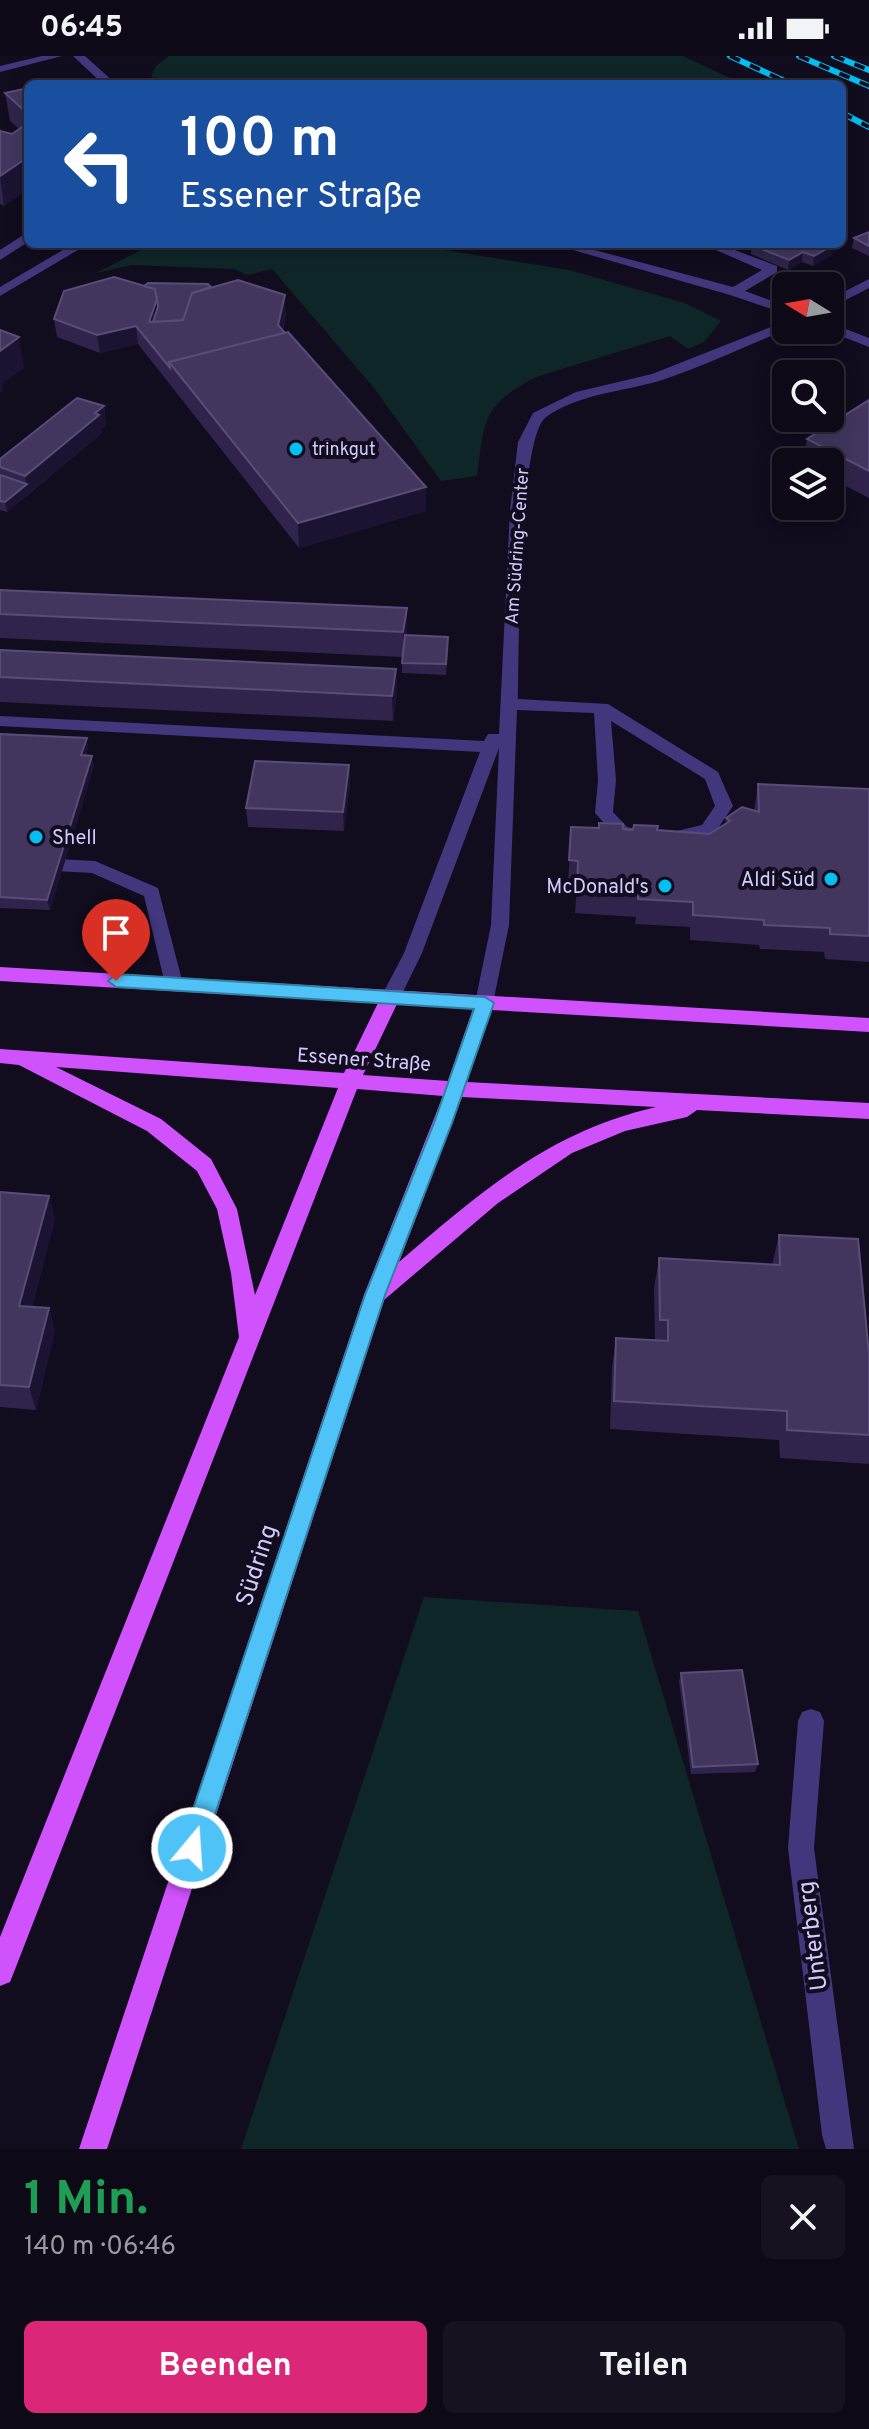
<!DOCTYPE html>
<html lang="de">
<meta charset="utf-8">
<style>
:root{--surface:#0d0916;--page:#16121f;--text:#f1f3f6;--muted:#9a9aa1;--line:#2d2a35;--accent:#db2777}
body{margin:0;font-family:Overpass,sans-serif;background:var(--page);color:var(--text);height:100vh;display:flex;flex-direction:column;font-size:30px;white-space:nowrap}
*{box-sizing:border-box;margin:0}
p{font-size:26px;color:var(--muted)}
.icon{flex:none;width:44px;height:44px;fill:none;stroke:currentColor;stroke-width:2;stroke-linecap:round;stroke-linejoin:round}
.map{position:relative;height:2093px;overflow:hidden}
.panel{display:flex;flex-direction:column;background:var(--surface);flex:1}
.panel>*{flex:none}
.hud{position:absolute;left:24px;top:24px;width:822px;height:168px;border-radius:12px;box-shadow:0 4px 20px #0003,0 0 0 2px var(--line);background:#1a4fa0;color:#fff;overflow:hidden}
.needle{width:52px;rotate:281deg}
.controls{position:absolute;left:772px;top:216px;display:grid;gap:16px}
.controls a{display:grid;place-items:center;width:72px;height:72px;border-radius:12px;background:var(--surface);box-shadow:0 4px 20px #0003,0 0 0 2px var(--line);font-size:40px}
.pin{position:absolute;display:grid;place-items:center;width:68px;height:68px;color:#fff;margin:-82px -34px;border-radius:50% 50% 50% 0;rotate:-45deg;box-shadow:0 0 8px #0007}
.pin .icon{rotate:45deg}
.me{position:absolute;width:88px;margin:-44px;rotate:18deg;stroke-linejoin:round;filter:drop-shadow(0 0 6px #0008)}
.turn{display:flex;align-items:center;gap:28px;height:168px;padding:0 24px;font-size:36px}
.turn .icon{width:104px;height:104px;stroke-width:2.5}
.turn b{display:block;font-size:56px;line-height:68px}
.round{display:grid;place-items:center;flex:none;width:84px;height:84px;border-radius:12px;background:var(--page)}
.summary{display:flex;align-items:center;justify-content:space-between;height:136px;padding:0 24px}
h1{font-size:48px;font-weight:700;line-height:60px;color:#1e9e55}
.primary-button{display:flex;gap:16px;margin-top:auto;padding:16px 24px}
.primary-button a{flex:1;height:92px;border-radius:12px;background:var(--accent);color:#fff;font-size:32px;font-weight:700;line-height:92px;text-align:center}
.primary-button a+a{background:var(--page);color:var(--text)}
.status{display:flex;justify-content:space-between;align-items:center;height:56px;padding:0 40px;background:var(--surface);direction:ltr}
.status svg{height:22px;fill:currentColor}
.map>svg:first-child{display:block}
.green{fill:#0f2628}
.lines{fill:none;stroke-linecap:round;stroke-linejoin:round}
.minor{fill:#42377d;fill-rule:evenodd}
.major{fill:#d052fd;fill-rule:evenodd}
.rail-casing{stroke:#02bff2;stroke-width:6}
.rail{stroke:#110c1e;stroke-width:4;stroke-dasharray:11;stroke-linecap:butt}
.wall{fill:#30244c}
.shaded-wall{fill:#1c1332}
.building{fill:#42365f;stroke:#594d78;stroke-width:2}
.route{fill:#4fc3f7;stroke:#337fa1;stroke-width:2}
.poi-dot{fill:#02bff2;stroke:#110c1e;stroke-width:3}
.labels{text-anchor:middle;stroke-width:8;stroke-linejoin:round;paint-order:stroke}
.far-poi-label{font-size:18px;fill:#d5cafe;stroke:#110c1e;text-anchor:start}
.far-street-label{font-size:18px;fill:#d5cafe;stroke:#110c1e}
.poi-label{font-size:20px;fill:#d5cafe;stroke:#110c1e;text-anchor:end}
.street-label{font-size:20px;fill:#d5cafe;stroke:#110c1e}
.near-street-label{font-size:24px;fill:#d5cafe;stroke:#110c1e}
</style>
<div class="status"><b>06:45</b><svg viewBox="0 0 49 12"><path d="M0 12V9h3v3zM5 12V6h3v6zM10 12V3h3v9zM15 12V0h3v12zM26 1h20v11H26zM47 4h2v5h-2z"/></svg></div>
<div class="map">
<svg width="869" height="2093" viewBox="0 0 869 2093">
<rect width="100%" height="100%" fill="#110c1e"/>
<!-- green -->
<g class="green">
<polygon points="169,0 683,0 743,28 158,28 151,20 156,10"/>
<path d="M153,188H407L569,214L685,247L721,265L704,286L688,293L670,280L536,321C481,350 485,364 477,420L441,425L374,332L272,213L248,219L234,213L132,209L96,217Z"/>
<polygon points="424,1541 638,1555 799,2093 241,2093"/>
</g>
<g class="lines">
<!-- minor -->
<g class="minor">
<polygon points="42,0 62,0 0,16 0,10"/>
<polygon points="73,0 85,0 116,28 103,28"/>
<polygon points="28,176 28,186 0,204 0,194"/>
<polygon points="73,188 88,188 0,240 0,231"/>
<polygon points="552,188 572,188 733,231 762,214 702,188 719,188 777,210 777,216 745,235 786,250 786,258 730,239"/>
<polygon points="869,223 869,232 830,252 830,243"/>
<path d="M786,265V274C745,290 704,310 662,324C624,336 580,337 546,361C518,382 519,599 518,643L608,648L718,716L733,750L714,778L670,788L664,786L661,782L664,778L702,769L715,750L705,723L611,665L616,724L613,756L627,771L641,774L644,778L635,784L616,780L595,757L598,724L594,657L517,654L509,869L492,952H478L475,947L491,869L499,692L422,897L398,946L391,948L381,941L404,897L480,696L0,670V660L484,685L488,678H499L510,454L518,386L533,357L576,336L652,318Z"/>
<polygon points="830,267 869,282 869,291 826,274 830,274"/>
<polygon points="0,800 95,805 158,832 183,928 181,933 174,935 165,928 144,840 92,817 0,812"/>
<polygon points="811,1653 820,1656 824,1665 814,1792 854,2093 826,2093 822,2079 788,1792 798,1665 802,1656"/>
</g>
<!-- major -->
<path class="major" d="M0,911L869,962V976L492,954L467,1026L869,1047V1063L697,1054L687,1061L625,1075L572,1097L498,1147L384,1244L107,2093H79L364,1239L443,1040L357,1033L14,1916L10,1926L0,1930V1881L239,1281L231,1217L217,1153L197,1115L147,1075L19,1009L0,1007V993L344,1017L378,947L0,925ZM397,948L473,953L448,1025L363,1019ZM56,1011L338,1032L255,1239L237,1153L211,1103L161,1063ZM462,1041L656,1051C548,1076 481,1136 399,1206Z"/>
<defs>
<g id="rail">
<polyline points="730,0 791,28"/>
<polyline points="799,0 869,30"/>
<polyline points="834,0 869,14"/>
<polyline points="842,57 869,71"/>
</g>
</defs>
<!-- rail casing -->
<use href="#rail" class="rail-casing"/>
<!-- rail -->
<use href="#rail" class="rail"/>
</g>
<!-- wall -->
<g class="wall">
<polygon points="28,32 28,133 4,150 0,148 0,72 1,75 12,78 19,73 10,65 5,37"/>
<polygon points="869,176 869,200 852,192 854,182"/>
<polygon points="752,189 833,189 832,199 813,210 802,206 788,214 751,198"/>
<polygon points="144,230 211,231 286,257 283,274 426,455 299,492 138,288 100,297 57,281 54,263"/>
<polygon points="869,344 869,442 830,422 830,406 803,406 807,383"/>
<polygon points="104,350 106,369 101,373 102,377 7,456 0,454 0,403"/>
<polygon points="0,534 407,552 407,579 448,592 446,619 402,617 402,601 0,582"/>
<polygon points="0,594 396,613 397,638 393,665 0,646"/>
<polygon points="0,678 88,692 86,700 94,710 50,854 0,852"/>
<polygon points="349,709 350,728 344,775 248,771 246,752"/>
<polygon points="758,728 869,733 869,906 825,903 824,896 760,893 759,889 690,884 690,871 635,868 636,861 575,857 577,830 568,829 571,771 709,778 725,768 726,762 754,755"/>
<polygon points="0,1136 49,1140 55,1163 32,1251 49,1252 55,1275 36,1354 0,1351"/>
<polygon points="779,1179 869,1298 869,1408 780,1402 779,1384 610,1373 612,1311 616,1282 655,1284 654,1232 659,1202 772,1209"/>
<polygon points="681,1617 758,1708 755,1716 691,1718 679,1625"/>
</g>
<!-- shaded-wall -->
<g class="shaded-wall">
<polygon points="28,101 28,133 4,150 0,120"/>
<polygon points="833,189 832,199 813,210 814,200"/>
<polygon points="803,196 802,206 788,214 789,204"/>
<polygon points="285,239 286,257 280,284 278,269"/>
<polygon points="157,243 159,261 150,274 149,266"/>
<polygon points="136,270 138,288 100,297 97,279"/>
<polygon points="19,281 24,312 2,328 3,335 0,337 0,295"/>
<polygon points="104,350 106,369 101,373 102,377 28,438 25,420"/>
<polygon points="27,428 28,438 7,456 5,446"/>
<polygon points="426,431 426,455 299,492 298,467"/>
<polygon points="407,552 407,577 404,601 403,576"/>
<polygon points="396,613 397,638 393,665 392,640"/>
<polygon points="87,682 88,692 83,710 81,699"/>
<polygon points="92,700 94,710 50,854 47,844"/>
<polygon points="349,709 350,728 344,775 343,756"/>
<polygon points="49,1140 55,1163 26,1273 19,1250"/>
<polygon points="49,1252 55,1275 36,1354 29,1331"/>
</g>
<!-- building -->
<g class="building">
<polygon points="58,25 61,28 46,28"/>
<polygon points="28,32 28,58 5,37"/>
<polygon points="28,67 28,101 0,120 0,75 12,78"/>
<polygon points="869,176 869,190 854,182"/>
<polygon points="754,188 830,188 833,189 814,200 803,196 789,204 752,189"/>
<polygon points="114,221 155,233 157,243 149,266 183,264 192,237 238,224 285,239 278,269 285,277 169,306 170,312 136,270 97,279 54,263 64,235"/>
<polygon points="148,227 208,228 211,231 192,237 183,264 153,266 158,251 157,243 155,233 144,230"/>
<polygon points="0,274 19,281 0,295"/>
<polygon points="288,276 426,431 298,467 169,306"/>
<polygon points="77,342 104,350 95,357 99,359 25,420 0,411 0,403"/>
<polygon points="869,344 869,415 807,383"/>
<polygon points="0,419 27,428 5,446 0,445"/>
<polygon points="0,534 407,552 403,576 0,558"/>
<polygon points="405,579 448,581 446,608 402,607"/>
<polygon points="0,594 396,613 392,640 0,621"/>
<polygon points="0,678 87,682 81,699 92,700 47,844 0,841"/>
<polygon points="255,705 349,709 343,756 246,752"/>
<polygon points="758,728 869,733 869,880 830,878 830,872 764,869 764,864 693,859 693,846 638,843 638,836 577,832 578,805 569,804 571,771 599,772 599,767 623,768 623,773 633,774 634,769 658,770 657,774 709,778 730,765 726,762 742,751 759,756"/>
<polygon points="0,1136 49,1140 19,1250 49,1252 29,1331 0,1329"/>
<polygon points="779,1179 858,1183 869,1298 869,1379 787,1374 787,1355 614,1345 616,1282 668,1285 668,1264 660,1264 659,1202 780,1209"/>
<polygon points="742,1614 758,1708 693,1711 681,1617"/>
</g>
<!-- route -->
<polygon class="route" points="116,918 485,941 494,947 452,1067 385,1239 204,1792 201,1800 192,1804 184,1800 180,1792 365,1239 434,1067 474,953 116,931 108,925"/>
<!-- markers -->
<g class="poi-dot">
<circle cx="296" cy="393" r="8"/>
<circle cx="36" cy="781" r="8"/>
<circle cx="831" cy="823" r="8"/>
<circle cx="665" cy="830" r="8"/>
</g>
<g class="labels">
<!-- far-poi labels -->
<g class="far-poi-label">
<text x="312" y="399">trinkgut</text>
</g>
<!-- far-street labels -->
<g class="far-street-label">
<text transform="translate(517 490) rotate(-86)" y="6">Am Südring-Center</text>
</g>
<!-- poi labels -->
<g class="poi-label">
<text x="52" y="788" text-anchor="start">Shell</text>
<text x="815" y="830">Aldi Süd</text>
<text x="649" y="837">McDonald's</text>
</g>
<!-- street labels -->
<g class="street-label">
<text transform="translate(364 1003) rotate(4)" y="7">Essener Straße</text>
</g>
<!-- near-street labels -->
<g class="near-street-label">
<text transform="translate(256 1509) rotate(-72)" y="8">Südring</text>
<text transform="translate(812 1880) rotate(-97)" y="8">Unterberg</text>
</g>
</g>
</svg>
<div class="controls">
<a><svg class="needle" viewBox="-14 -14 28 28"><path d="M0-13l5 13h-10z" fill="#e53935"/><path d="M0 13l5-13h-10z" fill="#9a9aa1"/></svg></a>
<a><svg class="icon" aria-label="search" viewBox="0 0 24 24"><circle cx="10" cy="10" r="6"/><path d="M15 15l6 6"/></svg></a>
<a><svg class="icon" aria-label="layers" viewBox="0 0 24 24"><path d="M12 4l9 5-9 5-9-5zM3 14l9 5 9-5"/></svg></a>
</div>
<div class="pin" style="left:116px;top:925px;background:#d93025"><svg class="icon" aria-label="arrive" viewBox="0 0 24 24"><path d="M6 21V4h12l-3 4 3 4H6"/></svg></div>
<svg class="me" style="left:192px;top:1792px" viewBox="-20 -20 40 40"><circle r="17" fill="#4fc3f7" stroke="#fff" stroke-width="3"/><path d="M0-11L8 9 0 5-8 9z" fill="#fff"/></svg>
<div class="hud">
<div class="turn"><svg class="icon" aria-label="left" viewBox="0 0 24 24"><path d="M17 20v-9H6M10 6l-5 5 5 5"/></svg><div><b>100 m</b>Essener Straße</div></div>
</div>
</div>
<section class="panel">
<div class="summary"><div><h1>1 Min.</h1><p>140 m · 06:46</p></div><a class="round"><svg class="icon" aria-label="close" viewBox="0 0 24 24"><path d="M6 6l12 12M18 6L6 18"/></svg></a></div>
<div class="primary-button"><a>Beenden</a><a>Teilen</a></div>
</section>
